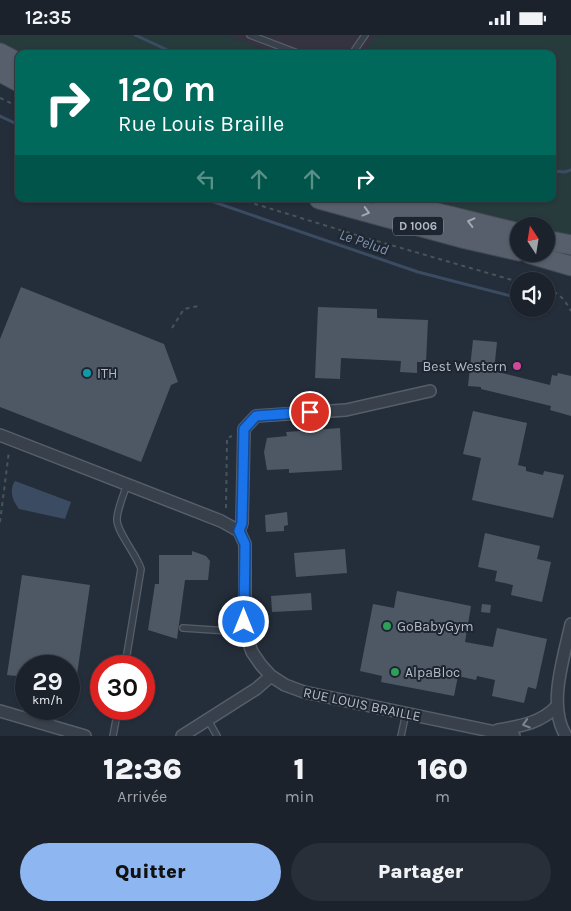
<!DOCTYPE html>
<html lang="fr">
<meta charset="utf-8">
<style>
:root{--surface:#1b222c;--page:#282f38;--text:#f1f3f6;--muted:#a0a4a9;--line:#393f48;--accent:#8eb6f1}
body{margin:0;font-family:Karla,sans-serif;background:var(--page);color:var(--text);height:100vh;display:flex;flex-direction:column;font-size:19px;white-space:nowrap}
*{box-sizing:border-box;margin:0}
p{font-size:16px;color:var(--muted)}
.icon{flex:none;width:28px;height:28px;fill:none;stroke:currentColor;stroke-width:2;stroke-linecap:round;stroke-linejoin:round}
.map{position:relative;height:701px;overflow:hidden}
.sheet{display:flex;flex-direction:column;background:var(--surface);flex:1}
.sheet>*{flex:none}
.banner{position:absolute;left:15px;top:15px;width:541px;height:152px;border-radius:10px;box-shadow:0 1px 4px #0004,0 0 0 1px var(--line);background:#00695c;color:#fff;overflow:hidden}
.needle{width:32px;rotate:348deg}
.controls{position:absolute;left:510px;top:182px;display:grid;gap:10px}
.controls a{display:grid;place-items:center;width:45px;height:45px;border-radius:50%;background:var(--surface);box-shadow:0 1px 4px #0004,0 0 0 1px var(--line);font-size:25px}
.speed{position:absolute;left:15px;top:620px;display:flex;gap:10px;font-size:25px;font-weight:700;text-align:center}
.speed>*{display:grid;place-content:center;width:65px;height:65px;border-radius:50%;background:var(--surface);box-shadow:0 1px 4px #0004,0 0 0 1px var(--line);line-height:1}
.speed small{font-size:12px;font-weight:400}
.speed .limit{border:8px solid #d22;background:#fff;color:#111}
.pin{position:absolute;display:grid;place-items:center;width:42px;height:42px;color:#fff;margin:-21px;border:2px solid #fff;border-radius:50%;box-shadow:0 1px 5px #0007}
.me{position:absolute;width:55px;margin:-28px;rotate:0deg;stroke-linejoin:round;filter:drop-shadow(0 0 4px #0008)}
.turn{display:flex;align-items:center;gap:18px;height:105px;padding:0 20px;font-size:22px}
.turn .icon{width:65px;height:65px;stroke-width:2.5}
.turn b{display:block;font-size:35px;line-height:42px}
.lanes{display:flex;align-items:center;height:48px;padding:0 20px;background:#0003;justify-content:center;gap:25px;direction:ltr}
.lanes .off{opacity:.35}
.eta{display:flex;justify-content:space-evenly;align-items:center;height:85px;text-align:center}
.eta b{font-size:30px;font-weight:800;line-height:35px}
.button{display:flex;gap:10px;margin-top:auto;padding:10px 20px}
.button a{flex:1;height:58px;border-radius:30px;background:var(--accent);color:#111;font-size:20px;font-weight:800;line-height:58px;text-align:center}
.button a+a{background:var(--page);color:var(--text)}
.status{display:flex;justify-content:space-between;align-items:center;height:35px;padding:0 25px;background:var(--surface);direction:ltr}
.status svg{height:14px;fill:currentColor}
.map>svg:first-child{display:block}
.medical{fill:#34333f}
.green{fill:#273b3c}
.water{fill:#3b4c62}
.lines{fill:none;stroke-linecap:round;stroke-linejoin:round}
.stream{stroke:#3b4c62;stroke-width:3}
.building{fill:#4e5865}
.lane-casing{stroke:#565e69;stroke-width:8}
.street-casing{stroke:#565e69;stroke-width:14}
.primary-casing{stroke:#414954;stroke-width:21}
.path{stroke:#445659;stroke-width:2;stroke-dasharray:4 4;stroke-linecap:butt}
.lane{stroke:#38404b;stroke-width:5.5}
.street{stroke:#38404b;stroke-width:11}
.primary{stroke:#565f6b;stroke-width:19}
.oneway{stroke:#a1a9b4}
.oneway2{stroke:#7c848f}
.route-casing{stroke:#114b97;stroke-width:12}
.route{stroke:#1a73e8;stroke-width:9}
.hotel-dot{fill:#d1479c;stroke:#1d2530;stroke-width:2}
.culture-dot{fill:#0f9aa8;stroke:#1d2530;stroke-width:2}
.leisure-dot{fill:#2e9e5b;stroke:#1d2530;stroke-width:2}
.labels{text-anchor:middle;stroke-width:4;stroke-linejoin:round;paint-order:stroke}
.shield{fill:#1d2530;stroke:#878e99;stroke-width:1}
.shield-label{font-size:12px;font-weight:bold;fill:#b4bbc6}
.poi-label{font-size:14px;fill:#b4bbc6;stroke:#1d2530;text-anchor:start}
.street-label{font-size:14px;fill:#b4bbc6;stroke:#1d2530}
.water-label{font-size:15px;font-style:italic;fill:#7d92ac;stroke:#1d2530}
</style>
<div class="status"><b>12:35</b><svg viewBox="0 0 49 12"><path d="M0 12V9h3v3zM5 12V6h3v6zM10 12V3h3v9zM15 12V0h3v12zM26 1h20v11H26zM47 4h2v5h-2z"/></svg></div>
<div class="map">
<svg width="571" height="701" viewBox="0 0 571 701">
<rect width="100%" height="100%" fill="#242e3a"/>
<!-- medical -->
<polygon class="medical" points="224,0 571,0 552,19 278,19"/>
<!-- green -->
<g class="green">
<polygon points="0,0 225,0 278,19 19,19 0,9"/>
<polygon points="377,0 571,0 571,201 546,197 546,191 524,191 502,184 428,164 552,164 552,19 362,19"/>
</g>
<!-- water -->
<path class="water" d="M15,446L71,467L65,484L19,474C12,465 9,455 15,446Z"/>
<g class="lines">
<!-- stream -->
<g class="stream">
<polyline points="135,0 176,19"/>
<polyline points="0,81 19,90"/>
<polyline points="552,136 565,137 571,135"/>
<polyline points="205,164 418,237 519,263"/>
</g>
</g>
<!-- building -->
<g class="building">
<polygon points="21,252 164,309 178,347 171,350 141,427 0,372 0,304"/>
<polygon points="318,272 377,274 377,283 428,285 426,327 417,327 417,338 400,337 401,326 341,323 340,344 315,343"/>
<polygon points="473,305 497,307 494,336 550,350 552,340 557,341 558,338 571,341 571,381 550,375 551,371 481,354 481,352 468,351"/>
<polygon points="473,376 527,388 518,430 526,432 526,436 543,440 544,436 564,440 553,483 472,465 481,423 463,419"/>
<polygon points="340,393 342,435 289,438 289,434 267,435 264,417 267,403 287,401 286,397"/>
<polygon points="287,477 288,490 284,491 284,496 266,497 265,480"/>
<polygon points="485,498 540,511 537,524 551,527 542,567 511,560 513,550 495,546 497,536 478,532"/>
<polygon points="345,514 347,538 296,542 294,518"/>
<polygon points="192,516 206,521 210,526 208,545 185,545 177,604 148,595 155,549 159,549 159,520 192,520"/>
<polygon points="22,540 90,550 74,660 69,659 69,631 26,631 26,642 7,640"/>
<polygon points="397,556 471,571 465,607 493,612 497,593 547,604 536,654 528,652 524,668 492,661 495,645 477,641 476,645 458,641 454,661 381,647 382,641 360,636 373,569 394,573"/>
<polygon points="311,558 312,575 272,577 271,561"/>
<polygon points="482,569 491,570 490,578 481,577"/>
</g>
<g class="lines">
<defs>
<g id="lane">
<polyline points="250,0 300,19"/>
<polyline points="352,19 365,0"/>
<polyline points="183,593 245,597"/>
<path d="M125,631L141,534C137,520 116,496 117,484C117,475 124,459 127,449"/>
<polyline points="208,685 217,701"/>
<polyline points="113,701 118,674"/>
<polyline points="401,701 406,678"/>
</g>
<g id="street">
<polyline points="0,400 221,486 239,496 245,509 245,597 252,617 261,630 271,641 285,650 304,657 514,701"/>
<polyline points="239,496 242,488 244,394 256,381 346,375 430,356"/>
<polyline points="0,676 85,701"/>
<path d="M498,695C521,691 541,688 557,671"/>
<polyline points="182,701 256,654 271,641"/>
<path d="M566,701C547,671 564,622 571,589"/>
</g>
<g id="primary">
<polyline points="0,18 19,28"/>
<polyline points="0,37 19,47"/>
<polyline points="319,164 466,204 519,216"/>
<polyline points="381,164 519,198"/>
<polyline points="546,205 571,210"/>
<polyline points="530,219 571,231"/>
</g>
</defs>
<!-- lane casing -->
<use href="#lane" class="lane-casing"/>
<!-- street casing -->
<use href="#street" class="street-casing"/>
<!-- primary casing -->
<use href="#primary" class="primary-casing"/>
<!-- path -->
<g class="path">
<polyline points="0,63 19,72"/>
<polyline points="239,164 363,202 519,247"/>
<path d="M546,254C560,258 564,264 571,276"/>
<polyline points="172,293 184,274 198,271"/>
<polyline points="226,473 227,403 232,401"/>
<polyline points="0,487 9,416"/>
</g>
<!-- lane -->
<use href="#lane" class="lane"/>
<!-- street -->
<use href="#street" class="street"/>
<!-- primary -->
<use href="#primary" class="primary"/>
</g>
<!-- one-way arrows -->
<defs><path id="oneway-chevron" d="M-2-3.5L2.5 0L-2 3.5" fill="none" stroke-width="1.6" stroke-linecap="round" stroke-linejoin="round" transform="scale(1.25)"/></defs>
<g class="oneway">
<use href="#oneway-chevron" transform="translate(366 177) rotate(15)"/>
<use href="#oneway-chevron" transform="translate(471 187) rotate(-166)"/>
</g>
<use class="oneway2" href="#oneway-chevron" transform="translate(526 689) rotate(163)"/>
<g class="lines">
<defs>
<polyline id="route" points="244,587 245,509 239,496 242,488 244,394 256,381 310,377"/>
</defs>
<!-- route casing -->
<use href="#route" class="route-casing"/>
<!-- route -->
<use href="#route" class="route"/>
</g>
<!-- markers -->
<circle class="hotel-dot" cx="517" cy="331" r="5"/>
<circle class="culture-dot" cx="87" cy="338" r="5"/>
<g class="leisure-dot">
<circle cx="387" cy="591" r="5"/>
<circle cx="395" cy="637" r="5"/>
</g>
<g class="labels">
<!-- shield labels -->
<rect class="shield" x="393" y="181.5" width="50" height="19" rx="4"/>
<g class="shield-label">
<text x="418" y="195">D 1006</text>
</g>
<!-- poi labels -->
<g class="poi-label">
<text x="507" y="336" text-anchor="end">Best Western</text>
<text x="97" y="343">ITH</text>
<text x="397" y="596">GoBabyGym</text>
<text x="405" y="642">AlpaBloc</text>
</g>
<!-- street labels -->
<g class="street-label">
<text transform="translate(362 669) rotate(12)" y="5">RUE LOUIS BRAILLE</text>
</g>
<!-- water labels -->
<g class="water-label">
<text transform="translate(364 207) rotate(19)" y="5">Le Pelud</text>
</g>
</g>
</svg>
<div class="controls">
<a><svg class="needle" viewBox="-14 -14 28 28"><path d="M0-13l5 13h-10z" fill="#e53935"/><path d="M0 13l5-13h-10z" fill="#a0a4a9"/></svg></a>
<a><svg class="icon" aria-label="sound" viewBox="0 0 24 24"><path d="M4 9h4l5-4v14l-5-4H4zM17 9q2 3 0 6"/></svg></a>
</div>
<div class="speed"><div>29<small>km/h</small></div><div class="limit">30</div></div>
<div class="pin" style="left:310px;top:377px;background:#d93025"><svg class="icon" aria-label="arrive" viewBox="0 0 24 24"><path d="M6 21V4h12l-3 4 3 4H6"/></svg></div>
<svg class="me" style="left:244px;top:587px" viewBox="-20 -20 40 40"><circle r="17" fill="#1a73e8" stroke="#fff" stroke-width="3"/><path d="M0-11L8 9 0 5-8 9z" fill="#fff"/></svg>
<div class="banner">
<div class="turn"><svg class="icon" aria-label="right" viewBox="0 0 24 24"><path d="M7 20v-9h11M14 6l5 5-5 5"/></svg><div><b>120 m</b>Rue Louis Braille</div></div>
<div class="lanes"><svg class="icon off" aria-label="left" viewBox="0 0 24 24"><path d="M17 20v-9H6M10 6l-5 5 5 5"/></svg><svg class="icon off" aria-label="ahead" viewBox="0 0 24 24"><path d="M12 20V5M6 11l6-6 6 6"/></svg><svg class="icon off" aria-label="ahead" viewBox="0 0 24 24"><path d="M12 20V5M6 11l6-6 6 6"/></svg><svg class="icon" aria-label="right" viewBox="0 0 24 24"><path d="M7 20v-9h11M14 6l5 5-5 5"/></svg></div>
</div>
</div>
<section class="sheet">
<div class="eta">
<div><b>12:36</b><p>Arrivée</p></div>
<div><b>1</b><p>min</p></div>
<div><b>160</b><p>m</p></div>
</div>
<div class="button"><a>Quitter</a><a>Partager</a></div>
</section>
